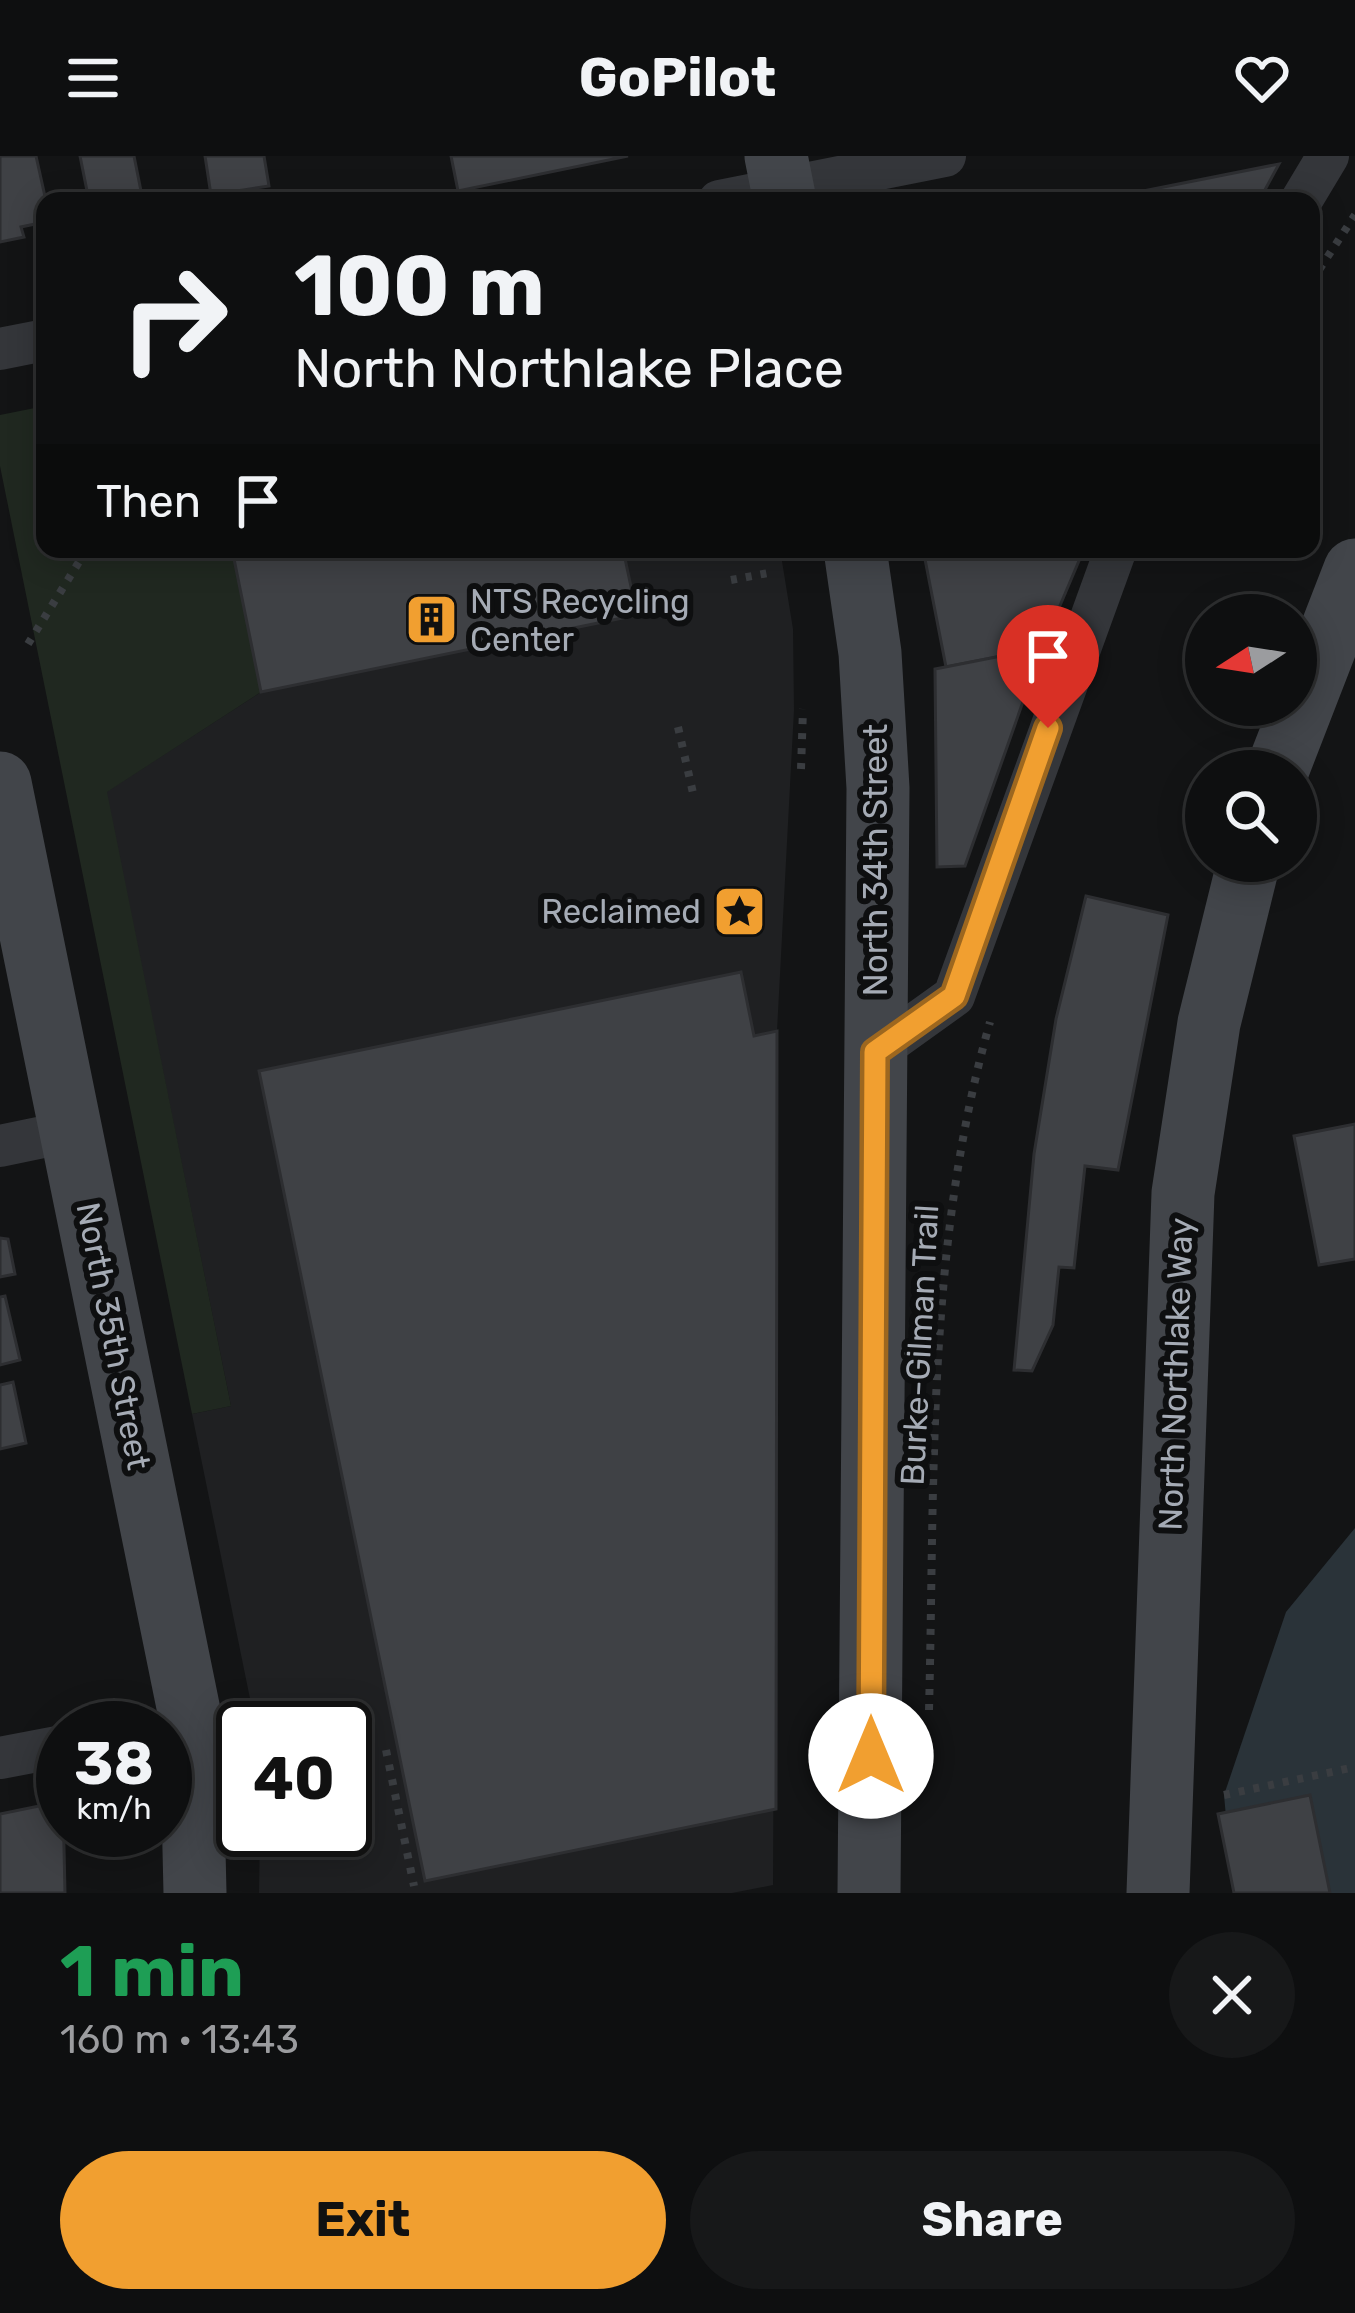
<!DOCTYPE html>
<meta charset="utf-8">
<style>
:root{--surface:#0e0f10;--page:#171819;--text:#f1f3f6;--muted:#9b9c9f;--line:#2e2f30;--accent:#f19f30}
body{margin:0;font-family:Rubik,sans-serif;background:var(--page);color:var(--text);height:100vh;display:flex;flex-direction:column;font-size:45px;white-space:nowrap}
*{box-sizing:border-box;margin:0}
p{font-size:39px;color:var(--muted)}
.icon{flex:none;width:66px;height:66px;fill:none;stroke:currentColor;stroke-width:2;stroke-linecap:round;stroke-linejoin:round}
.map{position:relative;height:1737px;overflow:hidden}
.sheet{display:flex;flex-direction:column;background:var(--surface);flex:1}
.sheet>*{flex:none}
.hud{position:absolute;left:36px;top:36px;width:1284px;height:366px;border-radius:24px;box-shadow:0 6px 30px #0003,0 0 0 3px var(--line);background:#0e0f10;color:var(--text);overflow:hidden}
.needle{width:78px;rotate:258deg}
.tools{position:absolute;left:1185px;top:438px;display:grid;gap:24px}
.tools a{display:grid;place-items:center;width:132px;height:132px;border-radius:50%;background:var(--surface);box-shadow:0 6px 30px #0003,0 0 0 3px var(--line);font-size:60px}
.speed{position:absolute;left:36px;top:1545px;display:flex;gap:24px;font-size:60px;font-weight:700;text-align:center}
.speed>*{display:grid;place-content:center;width:156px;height:156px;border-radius:50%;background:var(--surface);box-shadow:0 6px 30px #0003,0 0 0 3px var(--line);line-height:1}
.speed small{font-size:30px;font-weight:400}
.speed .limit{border:6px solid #111;border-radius:18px;background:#fff;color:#111}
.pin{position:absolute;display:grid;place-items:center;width:102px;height:102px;color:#fff;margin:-123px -51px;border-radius:50% 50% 50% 0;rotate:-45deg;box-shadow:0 0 12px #0007}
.pin .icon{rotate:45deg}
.me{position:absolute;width:132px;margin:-66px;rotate:0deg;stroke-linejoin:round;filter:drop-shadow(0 0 9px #0008)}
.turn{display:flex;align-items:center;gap:42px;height:252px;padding:0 60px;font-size:54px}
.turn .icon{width:156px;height:156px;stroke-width:2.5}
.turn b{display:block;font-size:84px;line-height:102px}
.then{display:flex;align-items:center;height:114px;padding:0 60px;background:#0003;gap:24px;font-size:45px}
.round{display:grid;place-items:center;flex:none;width:126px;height:126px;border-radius:63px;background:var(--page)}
.head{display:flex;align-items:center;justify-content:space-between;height:204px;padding:0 60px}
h1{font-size:72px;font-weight:700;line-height:90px;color:#1e9e55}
.cta{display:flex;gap:24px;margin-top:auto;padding:24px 60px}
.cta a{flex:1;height:138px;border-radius:72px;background:var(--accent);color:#111;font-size:48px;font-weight:700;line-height:138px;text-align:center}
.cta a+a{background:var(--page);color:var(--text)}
header{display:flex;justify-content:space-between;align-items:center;height:156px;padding:0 60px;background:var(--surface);font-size:54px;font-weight:700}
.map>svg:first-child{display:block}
.built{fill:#1f2022}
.green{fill:#202820}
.water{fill:#2a3339}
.building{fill:#3f4145;stroke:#2d2e31;stroke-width:3}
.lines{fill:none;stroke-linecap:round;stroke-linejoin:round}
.path{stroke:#3a3d41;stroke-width:8;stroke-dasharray:6 9;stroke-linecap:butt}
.street{stroke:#34363a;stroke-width:42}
.secondary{stroke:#42454a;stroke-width:63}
.route-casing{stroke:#9d671f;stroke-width:30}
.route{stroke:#f19f30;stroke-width:21}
.labels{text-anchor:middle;stroke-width:12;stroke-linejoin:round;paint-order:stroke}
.poi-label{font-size:33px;fill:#a5abb5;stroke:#0e0f10;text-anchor:start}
.street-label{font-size:33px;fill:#a5abb5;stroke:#0e0f10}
</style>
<header><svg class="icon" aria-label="menu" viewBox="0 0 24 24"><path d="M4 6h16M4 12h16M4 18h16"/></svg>GoPilot<svg class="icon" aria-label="heart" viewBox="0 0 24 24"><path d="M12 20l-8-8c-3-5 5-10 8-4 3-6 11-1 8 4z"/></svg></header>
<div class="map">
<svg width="1355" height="1737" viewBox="0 0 1355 1737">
<rect width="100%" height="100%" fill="#131415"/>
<!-- built -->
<polygon class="built" points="232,393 780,393 793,473 794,554 777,875 773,1729 732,1737 259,1737 260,1674 345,1674 345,1572 256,1572 192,1258 231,1250 106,636 261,536"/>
<!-- green -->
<polygon class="green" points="45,250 45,393 232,393 261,536 107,636 231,1250 192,1258 0,310 0,259"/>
<!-- water -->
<polygon class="water" points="1355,1372 1355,1737 1233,1737 1224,1639 1286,1456"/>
<!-- building -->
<g class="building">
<polygon points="0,0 36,0 46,45 45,66 21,71 24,81 0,86"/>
<polygon points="80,0 134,0 143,45 89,45"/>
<polygon points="205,0 264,0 269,30 211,39"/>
<polygon points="451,0 628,0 458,35"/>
<polygon points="1279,8 1259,45 1093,45"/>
<polygon points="232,393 623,393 637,459 261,536"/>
<polygon points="923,393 1084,393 1042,492 946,511"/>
<polygon points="1042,492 965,710 937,711 935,513"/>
<polygon points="1086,740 1168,759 1118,1014 1085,1010 1074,1112 1059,1111 1053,1169 1032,1215 1014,1214 1034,998 1056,863"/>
<polygon points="741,816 754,880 777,875 776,1653 425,1725 259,915"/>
<polygon points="1355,968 1355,1103 1319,1109 1294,980"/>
<polygon points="0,1082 8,1083 15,1118 0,1121"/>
<polygon points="5,1140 20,1204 0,1209 0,1141"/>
<polygon points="13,1226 26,1287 0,1293 0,1229"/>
<polygon points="1310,1639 1330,1737 1234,1737 1218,1658"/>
<polygon points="63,1645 65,1737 0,1737 0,1658"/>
</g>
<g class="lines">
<!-- path -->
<g class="path">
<polyline points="1311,126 1355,59"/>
<polyline points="731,424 768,417"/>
<polyline points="28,488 87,393"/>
<polyline points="678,571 693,637"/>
<polyline points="801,613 803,553"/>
<path d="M929,1554C935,1322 926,1091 990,866"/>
<polyline points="386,1594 414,1730"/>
<polyline points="1224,1639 1355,1611"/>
</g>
<!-- street -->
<g class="street">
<polyline points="719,45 945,0"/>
<polyline points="1301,45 1328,0"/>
<polyline points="0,193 45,184"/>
<polyline points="876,896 954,840 1116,393"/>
<polyline points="0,990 72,975"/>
<polyline points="0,1602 63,1590"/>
</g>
<!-- secondary -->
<g class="secondary">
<polyline points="776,0 785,45"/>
<polyline points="855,393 870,497 878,632 869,1737"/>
<polyline points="1277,615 1355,414"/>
<polyline points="0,627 191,1565 195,1737"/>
<polyline points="1158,1737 1183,1037 1209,867 1249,705"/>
</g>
</g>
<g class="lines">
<defs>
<polyline id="route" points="871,1600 875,896 954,840 1048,572"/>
</defs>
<!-- route casing -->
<use href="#route" class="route-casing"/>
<!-- route -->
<use href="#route" class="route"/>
</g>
<!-- icons -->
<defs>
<symbol id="building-square" viewBox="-11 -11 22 22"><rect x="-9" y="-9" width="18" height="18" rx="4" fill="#f19f30" stroke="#0e0f10"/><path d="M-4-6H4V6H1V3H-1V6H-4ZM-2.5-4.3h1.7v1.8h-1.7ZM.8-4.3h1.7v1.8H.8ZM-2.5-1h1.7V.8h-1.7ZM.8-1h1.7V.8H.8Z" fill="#111"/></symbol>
<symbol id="sight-square" viewBox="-11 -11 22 22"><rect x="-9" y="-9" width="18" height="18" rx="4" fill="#f19f30" stroke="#0e0f10"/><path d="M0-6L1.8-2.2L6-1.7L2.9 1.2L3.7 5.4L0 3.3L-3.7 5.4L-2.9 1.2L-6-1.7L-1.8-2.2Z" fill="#111"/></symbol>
</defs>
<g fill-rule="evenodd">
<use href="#building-square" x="402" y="434" width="59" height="59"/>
<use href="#sight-square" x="710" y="726" width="59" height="59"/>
</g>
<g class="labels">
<!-- poi labels -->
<g class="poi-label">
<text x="470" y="457">NTS Recycling<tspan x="470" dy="38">Center</tspan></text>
<text x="701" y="767" text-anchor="end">Reclaimed</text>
</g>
<!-- street labels -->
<g class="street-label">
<text transform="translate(875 704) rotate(-90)" y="12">North 34th Street</text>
<text transform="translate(114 1180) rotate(79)" y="12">North 35th Street</text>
<text transform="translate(919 1189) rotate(-87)" y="12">Burke-Gilman Trail</text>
<text transform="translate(1175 1218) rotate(-88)" y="12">North Northlake Way</text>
</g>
</g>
</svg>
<div class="tools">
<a><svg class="needle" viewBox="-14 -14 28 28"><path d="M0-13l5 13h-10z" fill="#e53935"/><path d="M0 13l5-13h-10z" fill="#9b9c9f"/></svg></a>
<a><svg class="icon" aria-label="search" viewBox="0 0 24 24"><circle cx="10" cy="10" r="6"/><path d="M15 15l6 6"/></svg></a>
</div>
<div class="speed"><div>38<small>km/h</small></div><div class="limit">40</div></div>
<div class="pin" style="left:1048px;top:572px;background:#d93025"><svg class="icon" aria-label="arrive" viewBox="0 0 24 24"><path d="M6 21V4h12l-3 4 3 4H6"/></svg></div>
<svg class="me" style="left:871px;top:1600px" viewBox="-20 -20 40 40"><circle r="19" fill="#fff"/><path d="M0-13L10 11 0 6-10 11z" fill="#f19f30"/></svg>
<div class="hud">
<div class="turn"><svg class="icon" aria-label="right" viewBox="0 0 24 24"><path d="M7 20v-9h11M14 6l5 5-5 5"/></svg><div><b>100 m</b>North Northlake Place</div></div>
<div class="then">Then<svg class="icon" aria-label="arrive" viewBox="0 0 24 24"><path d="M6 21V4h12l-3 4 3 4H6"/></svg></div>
</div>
</div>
<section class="sheet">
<div class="head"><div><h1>1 min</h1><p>160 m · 13:43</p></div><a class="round"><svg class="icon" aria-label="close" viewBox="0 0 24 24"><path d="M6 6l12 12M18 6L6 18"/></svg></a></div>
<div class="cta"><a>Exit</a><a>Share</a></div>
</section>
